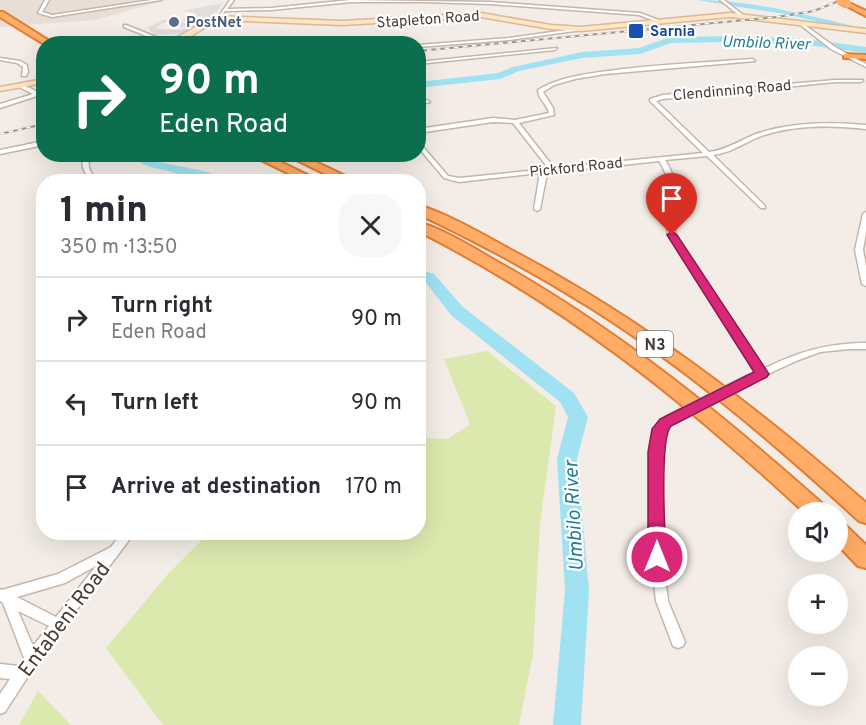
<!DOCTYPE html>
<meta charset="utf-8">
<style>
:root{--surface:#fff;--page:#f7f7f7;--text:#2b2b33;--muted:#7c7c81;--line:#e1e1e2}
body{margin:0;font-family:Overpass,sans-serif;background:var(--page);color:var(--text);height:100vh;display:flex;flex-direction:column;font-size:22px;white-space:nowrap}
*{box-sizing:border-box;margin:0}
p{font-size:20px;color:var(--muted)}
.icon{flex:none;width:33px;height:33px;fill:none;stroke:currentColor;stroke-width:2;stroke-linecap:round;stroke-linejoin:round}
.map{position:relative;flex:1;overflow:hidden}
.side{position:absolute;left:36px;top:174px;width:390px;height:366px;display:flex;flex-direction:column;background:var(--surface);border-radius:24px;box-shadow:0 6px 24px #0002}
.side>*{flex:none}
.top-card{position:absolute;left:36px;top:36px;width:390px;height:126px;border-radius:24px;box-shadow:0 6px 24px #0002;background:#0b6e4f;color:#fff;overflow:hidden}
.buttons{position:absolute;left:788px;top:502px;display:grid;gap:12px}
.buttons a{display:grid;place-items:center;width:60px;height:60px;border-radius:50%;background:var(--surface);box-shadow:0 6px 24px #0002;font-size:30px}
.pin{position:absolute;display:grid;place-items:center;width:51px;height:51px;color:#fff;margin:-62px -26px;border-radius:50% 50% 50% 0;rotate:-45deg;box-shadow:0 0 6px #0007}
.pin .icon{rotate:45deg}
.me{position:absolute;width:66px;margin:-33px;rotate:0deg;stroke-linejoin:round;filter:drop-shadow(0 0 4px #0008)}
.turn{display:flex;align-items:center;gap:21px;height:126px;padding:0 24px;font-size:27px}
.turn .icon{width:78px;height:78px;stroke-width:2.5}
.turn b{display:block;font-size:42px;line-height:51px}
.round{display:grid;place-items:center;flex:none;width:63px;height:63px;border-radius:24px;background:var(--page)}
.summary{display:flex;align-items:center;justify-content:space-between;height:102px;padding:0 24px}
h1{font-size:36px;font-weight:800;line-height:45px}
ul{padding:0;list-style:none}
li{display:flex;align-items:center;gap:18px;height:84px;padding:0 24px;border-top:2px solid var(--line)}
li div{flex:1}
li b{display:block;font-size:22px}
li em{font-style:normal}
.map>svg:first-child{display:block}
.residential{fill:#e8ded5}
.green{fill:#dbe9ae}
.parking{fill:#e2dedc}
.lines{fill:none;stroke-linecap:round;stroke-linejoin:round}
.river{fill:#a1e2f2;fill-rule:evenodd}
.minor-casing{stroke:#c3b6ac;stroke-width:3}
.secondary-casing{stroke:#d8ba97;stroke-width:3}
.motorway-casing{stroke:#e27d33;stroke-width:4}
.minor{fill:#fff;fill-rule:evenodd}
.secondary{fill:#ffe5c6;fill-rule:evenodd}
.motorway{fill:#ffad67;fill-rule:evenodd}
.rail-casing{stroke:#969696;stroke-width:2}
.rail{stroke:#fff;stroke-width:1.5;stroke-dasharray:4.5;stroke-linecap:butt}
.minor-bridge-casing{stroke:#c3b6ac;stroke-width:13;stroke-linecap:butt}
.motorway-bridge-casing{stroke:#e27d33;stroke-width:9;stroke-linecap:butt}
.minor-bridge{stroke:#fff;stroke-width:10}
.motorway-bridge{stroke:#ffad67;stroke-width:8}
.route{fill:#db2777;stroke:#8e194d;stroke-width:1.5}
.service-dot{fill:#5c6f8a;stroke:#fff;stroke-width:2}
.transit-dot{fill:#1a4fb4;stroke:#fff;stroke-width:2}
.labels{text-anchor:middle;stroke-width:4.5;stroke-linejoin:round;paint-order:stroke}
.far-street-label{font-size:15px;fill:#473d36;stroke:#fff}
.far-service-label{font-size:15px;font-weight:bold;fill:#4e5e75;stroke:#fff;text-anchor:start}
.far-transit-label{font-size:15px;font-weight:bold;fill:#164399;stroke:#fff;text-anchor:start}
.far-water-label{font-size:16px;font-style:italic;fill:#267d96;stroke:#fff}
.shield{fill:#fff;stroke:#7e7772;stroke-width:1.5}
.shield-label{font-size:16px;font-weight:bold;fill:#473d36}
.water-label{font-size:20px;font-style:italic;fill:#267d96;stroke:#fff}
.near-street-label{font-size:21px;fill:#473d36;stroke:#fff}
</style>
<div class="map">
<svg width="866" height="725" viewBox="0 0 866 725">
<rect width="100%" height="100%" fill="#f4ede7"/>
<!-- residential -->
<polygon class="residential" points="0,0 166,0 95,20 0,27"/>
<!-- green -->
<g class="green">
<polygon points="487,351 556,406 540,524 533,654 519,725 163,725 106,648 167,575 209,533 418,532 419,438 448,439 470,424 444,359"/>
<polygon points="38,691 71,725 19,725"/>
</g>
<!-- parking -->
<polygon class="parking" points="223,3 214,16 180,34 155,35 148,28 162,20 170,20 156,27 158,29 181,30 185,27 174,26 185,21 182,20 198,13 181,11"/>
<g class="lines">
<!-- river -->
<g class="river">
<path d="M696,0C754,0 810,16 866,29V33L785,14Z"/>
<polygon points="732,36 807,39 866,47 866,53 807,45 732,42 671,43 640,54 582,58 519,71 500,79 418,88 418,82 498,73 513,67 582,52 639,48 670,37"/>
<polygon points="140,154 152,154 152,159 159,162 208,172 229,182 211,182 151,167 142,164"/>
<polygon points="418,269 434,274 463,307 574,393 588,417 577,459 589,590 581,725 553,725 565,590 557,459 568,417 560,402 451,315 424,280 418,278"/>
</g>
<defs>
<g id="minor">
<polygon points="45,0 49,0 42,12 52,15 152,0 161,0 52,17 38,13"/>
<polygon points="230,0 234,0 227,9 271,8 350,0 490,2 640,13 664,22 661,23 639,15 490,4 423,2 351,2 271,10 225,11 219,19 217,19"/>
<polygon points="720,0 724,0 743,15 740,16"/>
<polygon points="799,21 835,47 866,64 866,67 831,49 798,23"/>
<polygon points="124,25 126,25 171,43 166,44 124,27"/>
<polygon points="581,28 582,30 509,40 418,47 418,45 509,38"/>
<polygon points="557,48 555,50 418,64 418,62"/>
<polygon points="0,58 20,61 27,65 28,72 26,76 22,76 23,67 17,63 0,60"/>
<path d="M753,59L755,61L605,74L575,79L554,85L543,92L553,108L554,115L519,123L554,168L703,153L650,101V99L663,95L835,80H863V81L861,82H835L663,99L656,101L709,152C729,150 744,137 762,132C795,122 832,122 866,125V129C833,125 796,125 764,135C746,141 732,153 713,155L765,206V208H761L707,156L665,160C683,186 670,207 676,235L763,369C798,352 827,343 866,343V349H849L820,352L796,361L751,382L746,379L756,373L668,235C663,208 676,185 659,161L547,173L540,209L537,211L534,209L540,173L459,182L444,178L418,147V141L448,176L459,178L549,169L513,123L493,122L418,133V129L493,118L515,120L549,113C547,104 538,99 538,90C563,75 595,73 623,69C666,64 710,62 753,59Z"/>
<path d="M19,85C27,85 37,92 44,96V99L37,96L0,108V104L33,94L19,87Z"/>
<polygon points="418,101 427,100 430,102 418,105"/>
<polygon points="44,141 44,145 0,154 0,150"/>
<polygon points="82,154 88,154 89,168 96,182 90,182 83,168"/>
<polygon points="866,212 866,232 863,250 866,266 866,286 862,284 855,250 863,214"/>
<polygon points="666,418 669,419 671,422 664,430 661,452 663,557 668,601 685,642 683,646 678,648 673,646 656,601 651,557 651,452 654,429 663,419"/>
<path d="M123,532H135L36,664L5,712L0,714V694L10,679L0,678V664L19,666L24,658L3,603L0,601V589L2,590L58,574L111,547ZM96,566L56,617L17,597L65,583ZM18,611L49,626L33,646Z"/>
</g>
<g id="secondary">
<path d="M481,13L551,25L581,27L730,13L866,29V33L730,17L581,31L551,29L481,17L342,25L216,20C202,29 183,44 165,44L215,16L342,21Z"/>
<polygon points="44,79 44,83 0,91 0,87"/>
</g>
<g id="motorway">
<polygon points="845,3 849,3 866,11 866,16 845,5"/>
<polygon points="0,12 3,12 54,44 44,44 0,17"/>
<polygon points="844,54 866,55 866,59 847,58 844,58"/>
<polygon points="249,154 264,154 322,182 306,182"/>
<polygon points="284,154 299,154 358,182 342,182"/>
<path d="M418,205C448,214 486,236 513,251C642,319 757,407 866,503V523L859,521C775,444 688,369 591,308C535,273 478,242 418,214Z"/>
<path d="M418,222C444,229 480,252 503,265C621,332 725,417 826,507L829,513H805C683,400 568,307 418,231Z"/>
<polygon points="837,521 844,524 866,545 866,568 858,566 837,544"/>
</g>
</defs>
<!-- minor casing -->
<use href="#minor" class="minor-casing"/>
<!-- secondary casing -->
<use href="#secondary" class="secondary-casing"/>
<!-- motorway casing -->
<use href="#motorway" class="motorway-casing"/>
<!-- minor -->
<use href="#minor" class="minor"/>
<!-- secondary -->
<use href="#secondary" class="secondary"/>
<!-- motorway -->
<use href="#motorway" class="motorway"/>
<defs>
<g id="rail">
<polyline points="418,51 777,17 814,11 841,0"/>
<polyline points="0,134 44,124"/>
</g>
</defs>
<!-- rail casing -->
<use href="#rail" class="rail-casing"/>
<!-- rail -->
<use href="#rail" class="rail"/>
<defs>
<polyline id="minor-bridge" points="666,422 751,379"/>
<polyline id="motorway-bridge" points="840,0 847,4"/>
</defs>
<!-- minor-bridge casing -->
<use href="#minor-bridge" class="minor-bridge-casing"/>
<!-- motorway-bridge casing -->
<use href="#motorway-bridge" class="motorway-bridge-casing"/>
<!-- minor-bridge -->
<use href="#minor-bridge" class="minor-bridge"/>
<!-- motorway-bridge -->
<use href="#motorway-bridge" class="motorway-bridge"/>
</g>
<!-- route -->
<path class="route" d="M672,231L677,235L769,374L767,377L671,426C659,439 665,534 666,557L663,563L657,565L650,563L648,557V452L652,429L660,419L754,372L667,235Z"/>
<!-- markers -->
<circle class="service-dot" cx="174" cy="22" r="6"/>
<rect class="transit-dot" x="628" y="23" width="16" height="16" rx="3"/>
<g class="labels">
<!-- far-street labels -->
<g class="far-street-label">
<text transform="translate(428 19) rotate(-4)" y="5">Stapleton Road</text>
<text transform="translate(732 90) rotate(-5)" y="5">Clendinning Road</text>
<text transform="translate(576 167) rotate(-6)" y="5">Pickford Road</text>
</g>
<!-- far-service labels -->
<g class="far-service-label">
<text x="186" y="27">PostNet</text>
</g>
<!-- far-transit labels -->
<g class="far-transit-label">
<text x="650" y="36">Sarnia</text>
</g>
<!-- far-water labels -->
<g class="far-water-label">
<text transform="translate(766 42) rotate(2)" y="6">Umbilo River</text>
</g>
<!-- shield labels -->
<rect class="shield" x="637" y="331" width="36" height="26" rx="4.5"/>
<g class="shield-label">
<text x="655" y="350">N3</text>
</g>
<!-- water labels -->
<g class="water-label">
<text transform="translate(573 516) rotate(-93)" y="7">Umbilo River</text>
</g>
<!-- near-street labels -->
<g class="near-street-label">
<text transform="translate(64 619) rotate(-53)" y="7">Entabeni Road</text>
</g>
</g>
</svg>
<div class="buttons">
<a><svg class="icon" aria-label="sound" viewBox="0 0 24 24"><path d="M4 9h4l5-4v14l-5-4H4zM17 9q2 3 0 6"/></svg></a>
<a>+</a>
<a>−</a>
</div>
<div class="pin" style="left:672px;top:235px;background:#d93025"><svg class="icon" aria-label="arrive" viewBox="0 0 24 24"><path d="M6 21V4h12l-3 4 3 4H6"/></svg></div>
<svg class="me" style="left:657px;top:557px" viewBox="-20 -20 40 40"><circle r="17" fill="#db2777" stroke="#fff" stroke-width="3"/><path d="M0-11L8 9 0 5-8 9z" fill="#fff"/></svg>
<div class="top-card">
<div class="turn"><svg class="icon" aria-label="right" viewBox="0 0 24 24"><path d="M7 20v-9h11M14 6l5 5-5 5"/></svg><div><b>90 m</b>Eden Road</div></div>
</div>
<section class="side">
<div class="summary"><div><h1>1 min</h1><p>350 m · 13:50</p></div><a class="round"><svg class="icon" aria-label="close" viewBox="0 0 24 24"><path d="M6 6l12 12M18 6L6 18"/></svg></a></div>
<ul>
<li><svg class="icon" aria-label="right" viewBox="0 0 24 24"><path d="M7 20v-9h11M14 6l5 5-5 5"/></svg><div><b>Turn right</b><p>Eden Road</p></div><em>90 m</em></li>
<li><svg class="icon" aria-label="left" viewBox="0 0 24 24"><path d="M17 20v-9H6M10 6l-5 5 5 5"/></svg><div><b>Turn left</b></div><em>90 m</em></li>
<li><svg class="icon" aria-label="arrive" viewBox="0 0 24 24"><path d="M6 21V4h12l-3 4 3 4H6"/></svg><div><b>Arrive at destination</b></div><em>170 m</em></li>
</ul>
</section>
</div>
